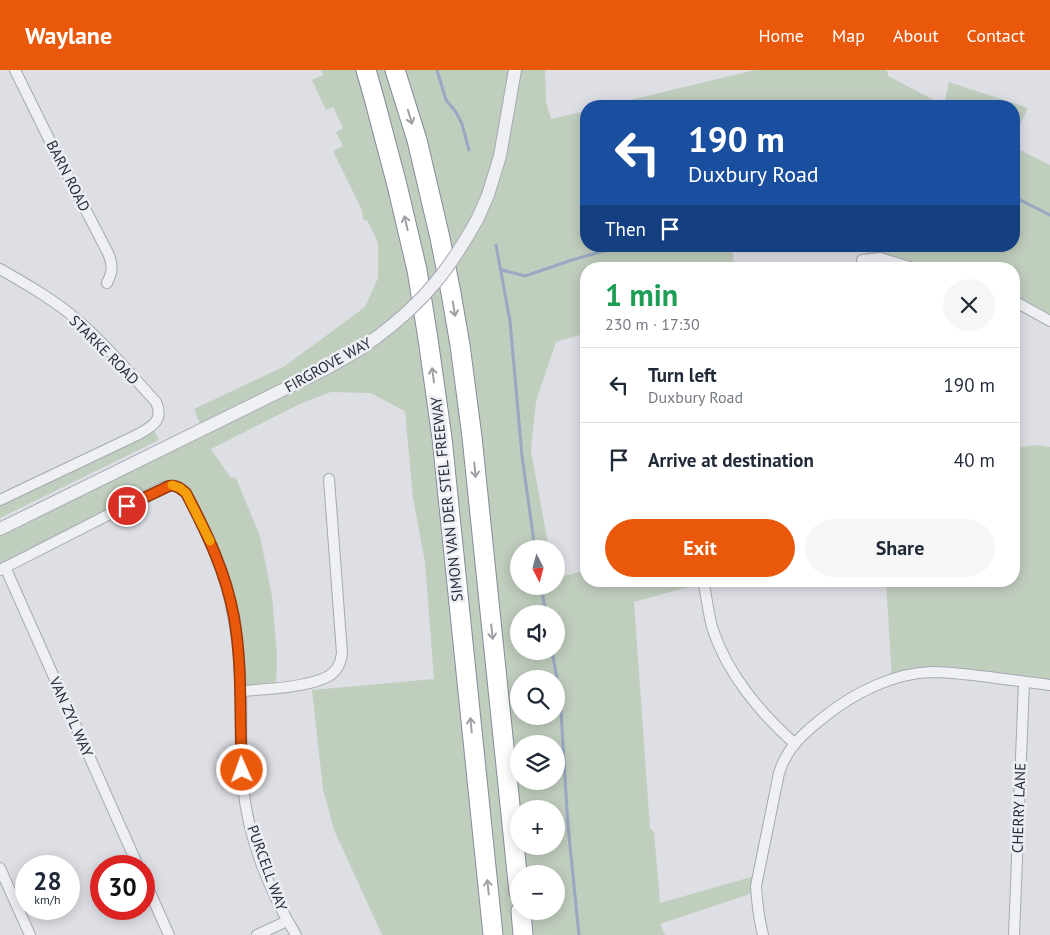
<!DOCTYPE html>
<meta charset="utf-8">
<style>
:root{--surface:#fff;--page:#f6f6f7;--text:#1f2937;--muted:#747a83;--line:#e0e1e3;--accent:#ea580c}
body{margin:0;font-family:"PT Sans",sans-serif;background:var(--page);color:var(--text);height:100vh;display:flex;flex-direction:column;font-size:19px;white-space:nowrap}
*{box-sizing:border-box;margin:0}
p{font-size:16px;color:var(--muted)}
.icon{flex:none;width:28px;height:28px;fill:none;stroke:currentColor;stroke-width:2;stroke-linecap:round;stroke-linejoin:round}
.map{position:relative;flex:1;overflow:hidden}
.details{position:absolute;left:580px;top:192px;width:440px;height:325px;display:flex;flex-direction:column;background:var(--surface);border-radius:20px;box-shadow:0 2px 12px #0003}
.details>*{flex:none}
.guide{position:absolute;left:580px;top:30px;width:440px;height:152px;border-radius:20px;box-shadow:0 2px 12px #0003;background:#1a4fa0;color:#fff;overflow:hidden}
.needle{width:32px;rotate:174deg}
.fabs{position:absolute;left:510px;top:470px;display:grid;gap:10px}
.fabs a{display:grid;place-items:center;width:55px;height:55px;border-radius:50%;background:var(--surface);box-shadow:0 2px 12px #0003;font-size:25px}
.speed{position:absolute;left:15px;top:785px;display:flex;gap:10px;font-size:25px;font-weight:700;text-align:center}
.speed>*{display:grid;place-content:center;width:65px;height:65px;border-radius:50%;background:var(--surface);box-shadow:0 2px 12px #0003;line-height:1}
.speed small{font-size:12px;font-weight:400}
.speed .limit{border:8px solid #d22;background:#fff;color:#111}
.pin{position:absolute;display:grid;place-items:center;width:42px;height:42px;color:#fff;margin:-21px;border:2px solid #fff;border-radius:50%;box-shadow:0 1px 5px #0007}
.me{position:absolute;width:55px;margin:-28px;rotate:358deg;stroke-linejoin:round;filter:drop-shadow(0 0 4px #0008)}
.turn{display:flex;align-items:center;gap:18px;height:105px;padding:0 25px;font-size:22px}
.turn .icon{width:65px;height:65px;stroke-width:2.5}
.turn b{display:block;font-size:35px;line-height:42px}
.then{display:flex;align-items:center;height:48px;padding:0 25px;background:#0003;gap:10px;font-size:19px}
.round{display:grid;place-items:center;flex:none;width:52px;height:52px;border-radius:26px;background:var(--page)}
.overview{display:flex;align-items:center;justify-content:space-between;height:85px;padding:0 25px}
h1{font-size:30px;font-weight:700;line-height:38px;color:#1e9e55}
.action{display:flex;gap:10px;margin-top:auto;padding:10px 25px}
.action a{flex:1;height:58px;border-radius:30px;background:var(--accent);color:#fff;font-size:20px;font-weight:700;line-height:58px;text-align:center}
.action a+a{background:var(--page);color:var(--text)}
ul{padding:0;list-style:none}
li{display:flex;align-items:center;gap:15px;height:75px;padding:0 25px;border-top:1px solid var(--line)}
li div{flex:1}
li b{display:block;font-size:19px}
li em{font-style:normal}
header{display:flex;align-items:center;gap:30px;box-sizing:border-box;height:70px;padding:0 25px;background:var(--accent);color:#fff}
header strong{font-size:24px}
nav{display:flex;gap:28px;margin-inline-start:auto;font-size:18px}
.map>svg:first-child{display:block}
.green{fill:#c0cebe;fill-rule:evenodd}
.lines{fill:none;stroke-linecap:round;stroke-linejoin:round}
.stream{stroke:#9aa8c3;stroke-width:3}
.minor-casing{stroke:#a6a9b2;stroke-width:12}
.tertiary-casing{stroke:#a6a9b2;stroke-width:14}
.motorway-casing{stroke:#858b9b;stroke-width:21}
.minor{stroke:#eff0f4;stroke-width:10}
.tertiary{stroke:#eff0f4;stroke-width:12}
.motorway{stroke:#fff;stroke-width:19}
.tertiary-bridge-casing{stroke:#a6a9b2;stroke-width:14;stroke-linecap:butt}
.tertiary-bridge{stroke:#eff0f4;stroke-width:12}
.oneway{stroke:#9ea0a6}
.route-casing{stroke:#983908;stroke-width:12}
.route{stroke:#ea580c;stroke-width:9}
.slow{stroke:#f59e0b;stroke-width:9}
.labels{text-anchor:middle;stroke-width:5;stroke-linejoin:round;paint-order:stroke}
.street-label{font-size:15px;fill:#272c3a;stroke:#eceef3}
</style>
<header>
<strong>Waylane</strong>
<nav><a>Home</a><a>Map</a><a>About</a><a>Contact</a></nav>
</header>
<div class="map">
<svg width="1050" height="865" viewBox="0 0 1050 865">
<rect width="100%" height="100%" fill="#dddfe5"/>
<!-- green -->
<g class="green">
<path d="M321,0H545L546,32L551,49L586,41V176H732L734,199H586V263L556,272L536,331L531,381L549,479H519V516H556V508L586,500V511H703V513L634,532L650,758L654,762L660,833L758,805L756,822L660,854L665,865H382L334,760L323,719L312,620L434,609L425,492L413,428L405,341L370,323L331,322L302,333L211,379L230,407L236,408L260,466L272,526L277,584L276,618L241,621L234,548L196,441L174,415L0,500V459L202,359L194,339L285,296L365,237L378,208V173L367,150L364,151L361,138L333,81L343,76L336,62L343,58L333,37L326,40L312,10L323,5ZM519,544H556V581H519ZM519,609H556V646H519ZM519,674H556V711H519ZM519,739H556V776H519ZM519,804H556V841H519Z"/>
<polygon points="755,0 887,0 888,6 944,35 949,12 1028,38 1014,67 1014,36 605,36"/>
<polygon points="1014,77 1050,95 1050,251 1014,231 1014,199 916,199 862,190 869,176 1014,176"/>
<polygon points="154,360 159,370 0,448 0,436"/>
<polygon points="1034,375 1050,377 1050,615 958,603 892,609 886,511 1014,511 1014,379"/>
</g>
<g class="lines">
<!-- stream -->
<g class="stream">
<polyline points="437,0 446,30 456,42 462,54 469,80"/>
<polyline points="1014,127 1050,145"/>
<polyline points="496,175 510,251 522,386 535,479"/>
<polyline points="502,200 525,206 572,190 621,176"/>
<polyline points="541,516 546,544"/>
<polyline points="552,581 560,626 568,756 579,865"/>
</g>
<defs>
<g id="minor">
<path d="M15,0L46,63L108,183C113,196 113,201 107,213"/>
<polyline points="862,190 880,188 916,199"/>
<path d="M0,199C28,215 58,232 82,254C109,278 132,306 156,332C164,350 153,356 139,364L0,430"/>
<polyline points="1014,231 1050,251"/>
<polyline points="5,497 138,796"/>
<path d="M0,500L161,418C173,414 177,414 186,423C207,463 227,504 234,550C238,573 240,597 241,621C242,653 240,685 243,716C248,768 269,821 296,865"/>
<path d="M703,511C707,527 708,544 713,560C727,603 761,644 795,674"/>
<path d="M241,621C266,619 306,618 329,606C337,601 341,593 342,583L329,409"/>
<polyline points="0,798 30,865"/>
<polyline points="144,809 169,865"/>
<polyline points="257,865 287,851"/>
<path d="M763,865C759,849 757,833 756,816L779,703C781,698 782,693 785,689C793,672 810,658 824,647C854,623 893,603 932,602C951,602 970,605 989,607C1009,610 1030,612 1050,615"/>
<polyline points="1014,865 1024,612"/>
</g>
<g id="tertiary">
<polyline points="478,148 488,125 500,86 515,0"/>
<polyline points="0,459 327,298 357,281 377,267"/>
</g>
<g id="motorway">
<polyline points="366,0 374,28 397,115 417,200 428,269 442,368 493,865"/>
<polyline points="395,0 417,70 440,168 451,223 460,275 472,367 519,822"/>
<polyline points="521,841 523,865"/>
</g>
</defs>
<!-- minor casing -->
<use href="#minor" class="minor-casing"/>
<!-- tertiary casing -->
<use href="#tertiary" class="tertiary-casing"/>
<!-- motorway casing -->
<use href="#motorway" class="motorway-casing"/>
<!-- minor -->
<use href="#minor" class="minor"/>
<!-- tertiary -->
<use href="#tertiary" class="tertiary"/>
<!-- motorway -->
<use href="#motorway" class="motorway"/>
<defs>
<path id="tertiary-bridge" d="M377,267C424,232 450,199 478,148"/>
</defs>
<!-- tertiary-bridge casing -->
<use href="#tertiary-bridge" class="tertiary-bridge-casing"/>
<!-- tertiary-bridge -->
<use href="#tertiary-bridge" class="tertiary-bridge"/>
</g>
<!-- one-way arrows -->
<defs><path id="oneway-shaft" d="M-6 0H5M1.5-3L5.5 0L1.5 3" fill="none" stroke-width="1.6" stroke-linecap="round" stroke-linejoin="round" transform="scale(1.25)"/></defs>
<g class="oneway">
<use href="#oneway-shaft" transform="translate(410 47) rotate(73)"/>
<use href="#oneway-shaft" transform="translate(406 153) rotate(-103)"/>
<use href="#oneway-shaft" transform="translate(454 239) rotate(81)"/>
<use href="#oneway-shaft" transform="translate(433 305) rotate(-98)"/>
<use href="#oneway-shaft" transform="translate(475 400) rotate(84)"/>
<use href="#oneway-shaft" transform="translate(492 562) rotate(84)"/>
<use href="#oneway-shaft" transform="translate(471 655) rotate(-96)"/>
<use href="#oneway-shaft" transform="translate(488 817) rotate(-96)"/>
</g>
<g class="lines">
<defs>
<path id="route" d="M127,436L169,416C176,415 180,418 186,423C207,463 226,503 234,547C243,598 239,649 242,700"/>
</defs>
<!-- route casing -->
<use href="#route" class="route-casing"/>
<!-- route -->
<use href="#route" class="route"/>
<!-- slow -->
<polyline class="slow" points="172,415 180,418 186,423 210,471"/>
</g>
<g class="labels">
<!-- street labels -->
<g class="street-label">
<text transform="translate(68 106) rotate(63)" y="5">BARN ROAD</text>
<text transform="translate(104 280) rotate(45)" y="5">STARKE ROAD</text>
<text transform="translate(328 295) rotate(-29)" y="5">FIRGROVE WAY</text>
<text transform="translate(447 429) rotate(-96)" y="5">SIMON VAN DER STEL FREEWAY</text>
<text transform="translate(71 647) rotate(66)" y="5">VAN ZYL WAY</text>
<text transform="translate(1019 738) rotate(-88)" y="5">CHERRY LANE</text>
<text transform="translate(267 798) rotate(70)" y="5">PURCELL WAY</text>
</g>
</g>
</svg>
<div class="fabs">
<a><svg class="needle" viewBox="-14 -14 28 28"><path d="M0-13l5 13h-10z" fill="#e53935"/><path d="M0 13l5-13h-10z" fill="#747a83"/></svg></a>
<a><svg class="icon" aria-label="sound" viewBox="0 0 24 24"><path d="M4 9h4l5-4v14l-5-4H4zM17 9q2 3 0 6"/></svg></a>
<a><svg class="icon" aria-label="search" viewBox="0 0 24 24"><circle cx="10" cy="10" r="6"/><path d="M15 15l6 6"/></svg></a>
<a><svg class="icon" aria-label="layers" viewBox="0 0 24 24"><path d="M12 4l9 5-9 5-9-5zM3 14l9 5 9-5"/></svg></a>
<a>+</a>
<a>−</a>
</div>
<div class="speed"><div>28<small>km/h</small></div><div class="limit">30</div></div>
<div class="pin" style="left:127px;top:436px;background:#d93025"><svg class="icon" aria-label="arrive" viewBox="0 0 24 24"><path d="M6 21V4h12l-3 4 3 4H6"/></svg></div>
<svg class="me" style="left:242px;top:700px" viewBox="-20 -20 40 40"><circle r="17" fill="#ea580c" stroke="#fff" stroke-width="3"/><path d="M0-11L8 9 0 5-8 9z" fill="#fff"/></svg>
<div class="guide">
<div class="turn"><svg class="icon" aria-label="left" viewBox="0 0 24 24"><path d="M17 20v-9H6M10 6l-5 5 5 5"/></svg><div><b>190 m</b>Duxbury Road</div></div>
<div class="then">Then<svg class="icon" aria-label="arrive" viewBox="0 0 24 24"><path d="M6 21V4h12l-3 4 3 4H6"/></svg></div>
</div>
<section class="details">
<div class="overview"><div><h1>1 min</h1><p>230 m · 17:30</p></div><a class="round"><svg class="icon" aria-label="close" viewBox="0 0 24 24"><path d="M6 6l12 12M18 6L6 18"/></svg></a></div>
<ul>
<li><svg class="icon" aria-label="left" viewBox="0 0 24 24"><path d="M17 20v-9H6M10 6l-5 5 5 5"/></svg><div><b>Turn left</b><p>Duxbury Road</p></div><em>190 m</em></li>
<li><svg class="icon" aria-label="arrive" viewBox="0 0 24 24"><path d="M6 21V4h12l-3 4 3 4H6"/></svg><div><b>Arrive at destination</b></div><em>40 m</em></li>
</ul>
<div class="action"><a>Exit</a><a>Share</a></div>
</section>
</div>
